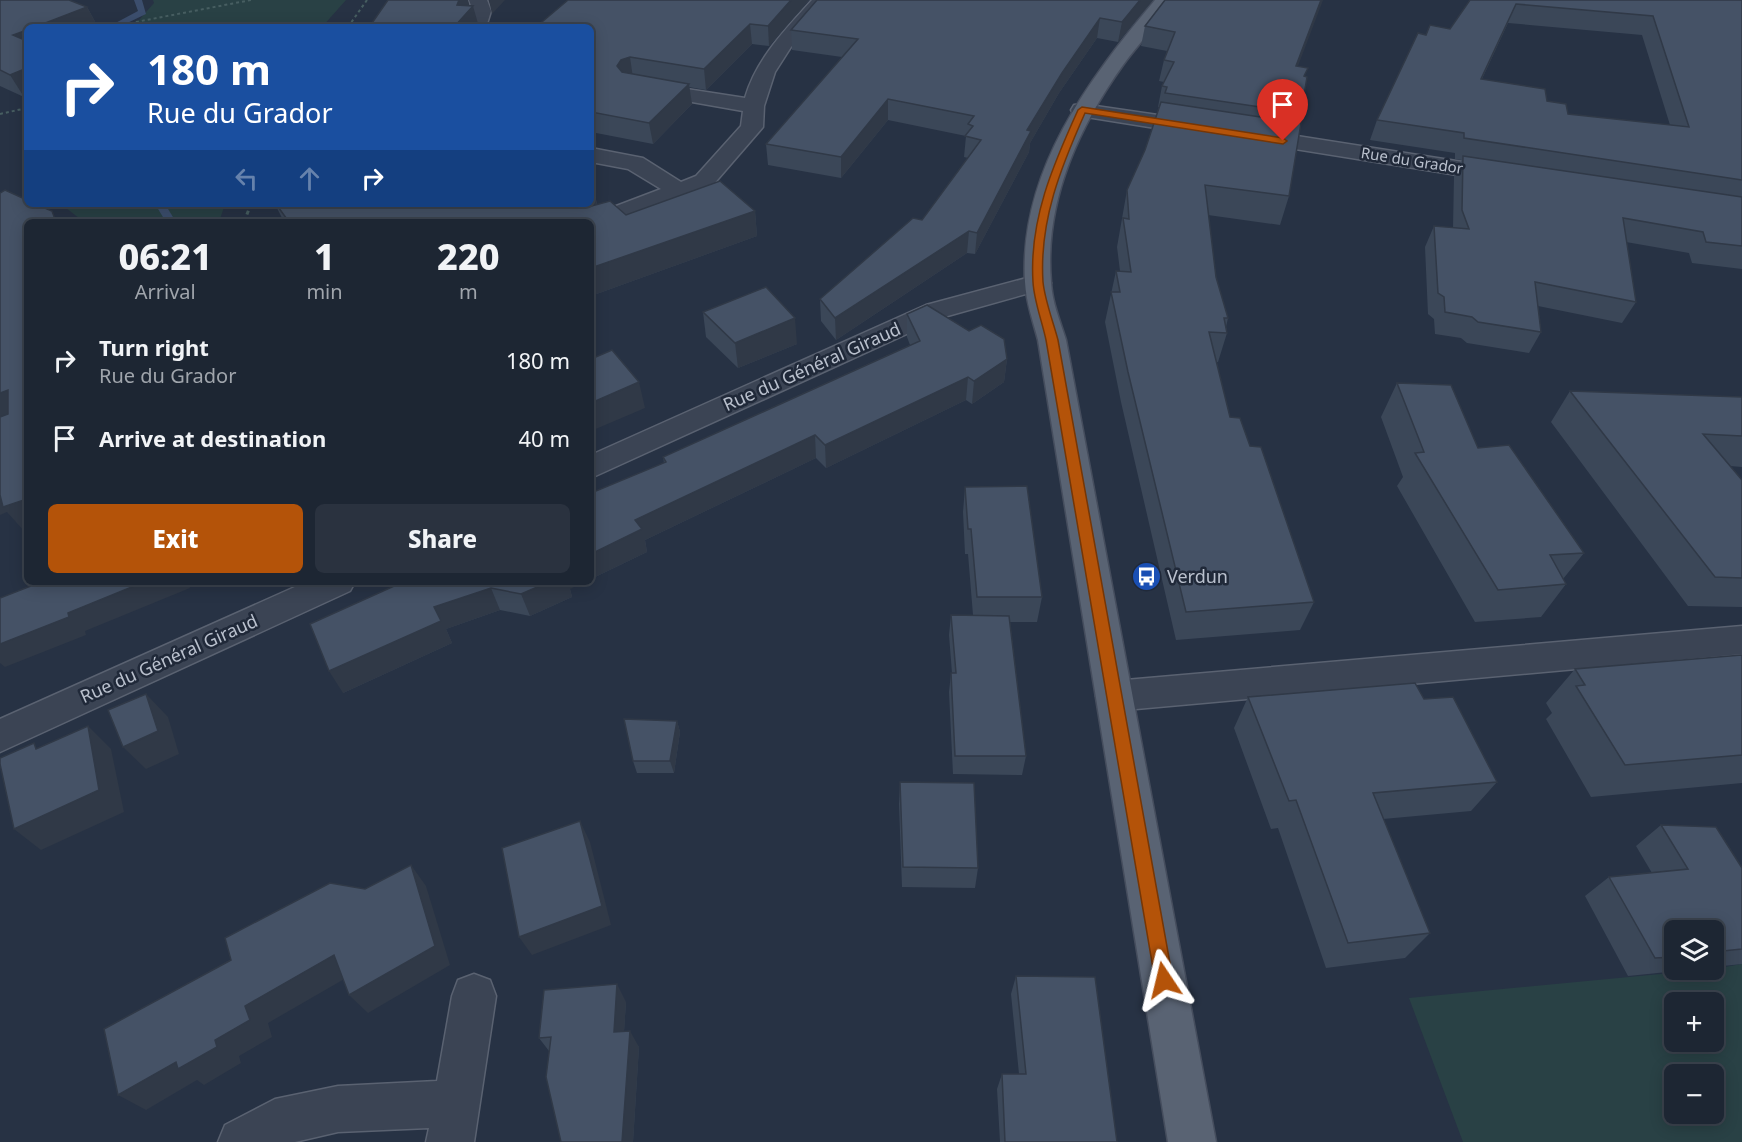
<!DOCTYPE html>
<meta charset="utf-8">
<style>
:root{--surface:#1d2633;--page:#2a323f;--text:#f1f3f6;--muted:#a0a5ac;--line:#3b434e;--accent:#b45309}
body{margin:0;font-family:"Noto Sans",sans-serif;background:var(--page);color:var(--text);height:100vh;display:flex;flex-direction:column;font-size:22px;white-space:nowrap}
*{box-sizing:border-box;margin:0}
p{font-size:20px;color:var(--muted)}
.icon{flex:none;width:33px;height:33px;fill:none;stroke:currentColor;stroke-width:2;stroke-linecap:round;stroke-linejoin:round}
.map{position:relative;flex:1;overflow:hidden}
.panel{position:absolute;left:24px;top:219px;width:570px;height:366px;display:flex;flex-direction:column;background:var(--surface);border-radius:9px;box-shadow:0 3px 15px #0003,0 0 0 2px var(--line)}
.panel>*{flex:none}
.top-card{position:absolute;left:24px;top:24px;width:570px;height:183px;border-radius:9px;box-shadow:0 3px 15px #0003,0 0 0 2px var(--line);background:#1a4fa0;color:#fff;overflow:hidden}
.controls{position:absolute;left:1664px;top:920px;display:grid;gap:12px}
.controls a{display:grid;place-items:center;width:60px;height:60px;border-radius:9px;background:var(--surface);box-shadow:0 3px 15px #0003,0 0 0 2px var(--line);font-size:30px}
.pin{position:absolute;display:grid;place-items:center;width:51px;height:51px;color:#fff;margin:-62px -26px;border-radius:50% 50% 50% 0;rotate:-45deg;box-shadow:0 0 6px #0007}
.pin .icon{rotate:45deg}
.me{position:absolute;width:66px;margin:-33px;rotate:350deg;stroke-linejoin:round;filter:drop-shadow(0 0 4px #0008)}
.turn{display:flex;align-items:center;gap:21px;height:126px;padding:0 24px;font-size:27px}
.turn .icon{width:78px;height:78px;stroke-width:2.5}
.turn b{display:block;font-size:42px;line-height:51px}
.lanes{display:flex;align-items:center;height:57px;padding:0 24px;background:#0003;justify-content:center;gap:30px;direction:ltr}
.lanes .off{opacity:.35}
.eta{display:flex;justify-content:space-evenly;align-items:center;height:102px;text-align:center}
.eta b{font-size:36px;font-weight:800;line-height:42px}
.action{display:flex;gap:12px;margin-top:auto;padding:12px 24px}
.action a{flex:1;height:69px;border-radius:9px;background:var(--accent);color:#fff;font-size:24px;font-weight:800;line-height:69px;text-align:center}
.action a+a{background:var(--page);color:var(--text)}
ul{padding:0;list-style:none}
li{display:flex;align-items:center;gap:18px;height:78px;padding:0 24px}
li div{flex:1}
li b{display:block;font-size:22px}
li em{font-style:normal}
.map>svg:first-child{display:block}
.green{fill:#294145;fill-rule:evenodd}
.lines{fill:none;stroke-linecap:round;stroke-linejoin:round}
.stream{fill:#3c4e6d;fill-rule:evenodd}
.minor-casing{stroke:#5a6271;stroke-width:3}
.major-casing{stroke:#454d5d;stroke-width:3}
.path-far1{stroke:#475e61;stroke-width:2;stroke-dasharray:3 3;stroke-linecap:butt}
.path{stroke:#475e61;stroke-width:3;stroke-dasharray:4 4;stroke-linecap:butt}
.minor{fill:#3b4454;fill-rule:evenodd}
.major{fill:#596373;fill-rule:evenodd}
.wall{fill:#3b4758;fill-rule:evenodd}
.shaded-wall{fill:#303947}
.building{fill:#455266;stroke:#303947;stroke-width:1.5;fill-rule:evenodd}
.route{fill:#b45309;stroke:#753606;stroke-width:1.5}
.labels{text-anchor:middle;stroke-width:5;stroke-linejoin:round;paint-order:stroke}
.far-street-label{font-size:15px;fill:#b9c0cd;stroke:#202939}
.street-label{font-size:18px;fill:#b9c0cd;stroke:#202939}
.poi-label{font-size:18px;fill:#b9c0cd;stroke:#202939;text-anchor:start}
</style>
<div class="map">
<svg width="1742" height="1142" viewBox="0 0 1742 1142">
<rect width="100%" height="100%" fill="#273244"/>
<!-- green -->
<g class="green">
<polygon points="153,0 346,0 322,27 133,27 154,3"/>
<polygon points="61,204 225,204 219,222 84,222"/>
<path d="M1742,964V1142H1463L1409,998L1713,969ZM1674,1002H1713V1041H1674ZM1674,1074H1713V1113H1674Z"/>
</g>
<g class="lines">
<!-- stream -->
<g class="stream">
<polygon points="134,0 142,0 146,14 119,27 108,27 138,11"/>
<polygon points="155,204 165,204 176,222 166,222"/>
</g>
<defs>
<g id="minor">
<polygon points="469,0 487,0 491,11 486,27 466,27 473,11"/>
<path d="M812,0H831L791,47L775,72L764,106L763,127L712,186L600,229L591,231V222H580L582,219L661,189L628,169L591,162V148L643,158L681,182L696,176L741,126L743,111L641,93L638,89L641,85L648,83L745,98C756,59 785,30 812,0Z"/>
<polygon points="1082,104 1199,121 1207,123 1210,128 1207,133 1199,135 1074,115 1071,110 1074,105"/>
<polygon points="1253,129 1501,168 1509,170 1512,175 1509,180 1501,182 1245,141 1242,136 1245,131"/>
<polygon points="1038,275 1047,278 1051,283 1047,288 944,317 591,478 591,455 926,305"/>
<polygon points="306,582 355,582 350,591 0,752 0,719"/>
<polygon points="1742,626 1742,654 1114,711 1101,707 1096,696 1101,685 1114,681"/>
<polygon points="474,974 490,980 496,996 474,1142 426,1142 429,1128 338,1132 295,1142 218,1142 225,1125 275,1099 338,1086 437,1081 452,996 458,980"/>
</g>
<path id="major" d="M1155,0H1174C1159,23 1139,43 1123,65C1078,128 1044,203 1051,282C1052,302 1060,321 1066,340L1216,1142H1168L1038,340C1033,321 1026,302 1025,282C1019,172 1088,80 1155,0Z"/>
</defs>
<!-- minor casing -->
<use href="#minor" class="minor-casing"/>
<!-- major casing -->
<use href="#major" class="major-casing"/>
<!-- path-far1 -->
<g class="path-far1">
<polyline points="125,27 136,22 251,0"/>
<polyline points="348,27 367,0"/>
<polyline points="0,114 27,108"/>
</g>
<!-- path -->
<polyline class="path" points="244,222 251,204"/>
<!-- minor -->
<use href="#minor" class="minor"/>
<!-- major -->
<use href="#major" class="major"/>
</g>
<!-- wall -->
<g class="wall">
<polygon points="0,0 87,7 98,27 27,27 24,97 0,86"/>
<polygon points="809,0 769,46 752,44 706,90 689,87 692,104 653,144 591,132 591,27"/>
<polygon points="817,0 1153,0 1118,42 1097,38 1059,93 1030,143 1029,152 975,254 967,253 836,340 821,321 820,299 922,220 968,158 964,157 966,136 888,120 841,178 768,165 766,144 842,57 792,50 791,30"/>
<polygon points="1165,0 1298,66 1305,77 1301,113 1298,123 1289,196 1280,225 1208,215 1216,277 1228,318 1226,327 1227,333 1218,362 1216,362 1230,417 1250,446 1314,602 1300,630 1176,640 1121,402 1105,322 1116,271 1120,271 1117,247 1127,190 1145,150 1159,107 1158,107 1162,86 1164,82 1159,81 1164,60 1167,51 1141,46 1145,26"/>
<path d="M1470,0H1742V269L1692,263L1689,253L1626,242L1636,302L1622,323L1538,306L1541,332L1529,353L1467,343L1461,338L1435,334L1434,319L1428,314L1425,247L1434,226L1453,228L1454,176L1462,160L1455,159V153L1370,140L1377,120L1426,35L1450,29ZM1508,23L1642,35L1670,125L1568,114L1547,101L1482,79Z"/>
<polygon points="593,186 597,204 626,215 755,211 757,236 591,296 591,222 284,222 275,204 591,204"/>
<polygon points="703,312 797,344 738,368 706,337"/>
<polygon points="907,314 1007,359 1004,382 972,404 966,400 826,468 816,458 645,540 647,552 591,579 664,463 663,457 910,345 907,337"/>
<polygon points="1397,383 1478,448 1584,553 1563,579 1566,584 1541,617 1475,622 1397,486 1403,477 1381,417"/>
<polygon points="1570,391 1742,397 1742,467 1730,466 1742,480 1742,607 1688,606 1551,422"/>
<polygon points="965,487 1042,597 1037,622 1010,622 1026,756 1022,775 953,774 949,692 951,673 952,673 949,635 951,615 973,615 968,554 965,554 963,512"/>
<polygon points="403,582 570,589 572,597 530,616 500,610 446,629 452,643 343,693"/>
<polygon points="1742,655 1742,783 1591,797 1546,719 1552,713 1546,703 1575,669"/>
<polygon points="1248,697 1424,699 1497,782 1471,811 1383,819 1430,933 1405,958 1326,968 1278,828 1271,829 1234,728"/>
<polygon points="677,721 680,732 674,773 637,773 633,761"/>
<polygon points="900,782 978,868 975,888 902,887 899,804"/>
<polygon points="1661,825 1742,868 1742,964 1713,967 1713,930 1674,930 1674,969 1697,969 1628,976 1585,896 1609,877 1652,873 1636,846"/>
<polygon points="1016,976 1117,1142 1000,1142 997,1089 1002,1074 1019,1074 1011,994"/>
<polygon points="626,1002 624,1031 639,1047 633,1142 561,1142 549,1051 539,1038"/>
</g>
<!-- shaded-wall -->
<g class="shaded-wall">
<polygon points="459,0 468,0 470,9 473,6 479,27 454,27 457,5"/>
<polygon points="489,0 505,0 492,14"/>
<polygon points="791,0 809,0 769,46 768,26"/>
<polygon points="1140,0 1153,0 1118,42 1122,22"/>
<polygon points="1321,0 1323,0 1290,87 1296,66"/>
<polygon points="87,7 98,27 35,27"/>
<polygon points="1100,18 1097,38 1059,93 1030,143 1029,152 975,254 977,233 1027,130 1062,73"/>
<polygon points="750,24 752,44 706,90 704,69"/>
<polygon points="27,30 27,57 13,35"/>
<polygon points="630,57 633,78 624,81 617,66 621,60"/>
<polygon points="27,68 27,96 24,97 10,75"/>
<polygon points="689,84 692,104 653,144 649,123"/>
<polygon points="888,99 888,120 841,178 841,157"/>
<polygon points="591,186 593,186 598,210 588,222 574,204 591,204"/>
<polygon points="755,211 757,236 591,296 591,268"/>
<polygon points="969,231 967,253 836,340 835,318"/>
<polygon points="795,318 797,344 738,368 735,343"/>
<polygon points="1007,359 1004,382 972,404 974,381"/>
<polygon points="968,377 966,400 826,468 825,445"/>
<polygon points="639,382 645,408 591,431 591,403"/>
<polygon points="8,390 27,414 0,425 0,393"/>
<polygon points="815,435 816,458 645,540 647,552 591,579 591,554 635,520"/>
<polygon points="0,487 27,499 27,532 25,532 7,512 0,515"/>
<polygon points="144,582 188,582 190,588 85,631 86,635 5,667 0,663 0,644 68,613"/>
<polygon points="549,582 585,582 570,589 572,597 530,616 521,594"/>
<polygon points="491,588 500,610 446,629 452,643 343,693 329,671 434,607"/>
<polygon points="146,694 168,717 179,754 146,769 123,747"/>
<polygon points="677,721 680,732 674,773 670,761"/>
<polygon points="88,726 111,749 124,812 41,850 14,829"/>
<polygon points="580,821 590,842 611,925 532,955 519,937"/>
<polygon points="411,865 426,886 450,965 368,1013 349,995"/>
<polygon points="334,955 353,974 268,1023 272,1037 239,1056 241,1063 204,1085 197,1080 146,1110 118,1095 215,1040 245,1006"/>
<polygon points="617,984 626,1002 623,1048 614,1032"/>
<polygon points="630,1031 639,1047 633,1142 622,1142"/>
</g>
<!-- building -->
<g class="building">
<polygon points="0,0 69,0 87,7 35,27 27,27 27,30 13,35 27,41 27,68 10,75 0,70"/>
<polygon points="388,0 459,0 457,5 473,6 454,27 376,27 372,23"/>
<polygon points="568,0 791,0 768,26 750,24 704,69 630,57 621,60 617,66 622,72 689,84 649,123 591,112 591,27 536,27"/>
<polygon points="817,0 1140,0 1122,22 1100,18 1062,73 1027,130 1031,131 977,233 969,231 835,318 820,299 913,218 922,220 981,140 965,136 973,126 968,124 974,116 888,99 841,157 766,144 858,39 791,30"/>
<polygon points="1165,0 1321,0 1296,66 1308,68 1304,76 1307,77 1301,113 1165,93 1167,87 1162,86 1174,62 1164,60 1175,32 1145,26"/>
<path d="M1470,0H1742V180L1464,138V133L1377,120L1418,33L1426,35L1430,25L1450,29ZM1516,4L1653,16L1689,127L1568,114L1566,104L1547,101L1545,89L1481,79Z"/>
<polygon points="1161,102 1301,123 1289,196 1205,185 1216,277 1228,318 1224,318 1227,333 1209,332 1230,417 1240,418 1250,446 1261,447 1314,602 1186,612 1128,372 1111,292 1120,292 1116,271 1131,272 1123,218 1129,219 1127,190 1145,150"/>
<polygon points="1463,156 1742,197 1742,246 1706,242 1703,232 1623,218 1636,302 1535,282 1541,332 1478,322 1472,317 1445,312 1444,297 1438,293 1434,226 1469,229 1462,210"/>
<polygon points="720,181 755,211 591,268 591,222 289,222 276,204 584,204 584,208 610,201 626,215"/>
<polygon points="5,190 27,200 27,204 35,204 52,211 56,222 27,222 27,499 3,507 0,495 0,417 8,414 8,390 0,393 0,193"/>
<polygon points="766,287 795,318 735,343 703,312"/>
<polygon points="927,305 969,331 981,325 1004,339 1007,359 974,381 968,377 825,445 815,435 635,520 642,529 591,554 591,493 666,462 663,457 920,341 907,314"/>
<polygon points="612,350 639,382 591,403 591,359"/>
<polygon points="1397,383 1451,385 1478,448 1509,445 1584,553 1550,555 1566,584 1498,590 1415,453 1424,452"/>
<polygon points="1570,391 1742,397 1742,436 1703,434 1742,480 1742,578 1715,577"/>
<polygon points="1027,486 1042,597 977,597 971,529 968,529 965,487"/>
<polygon points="41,582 144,582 68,613 69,617 0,644 0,598"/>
<polygon points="403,582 549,582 521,594 491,588 434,607 441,621 329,671 310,624"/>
<polygon points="951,615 1009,616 1026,756 955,756 951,673 956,673"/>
<polygon points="1742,655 1742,755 1625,765 1576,686 1585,685 1575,669"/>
<polygon points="1415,683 1424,699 1453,697 1497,782 1373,793 1430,933 1348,943 1296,800 1289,801 1248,697"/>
<polygon points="146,694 158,731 123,747 108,710"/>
<polygon points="624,719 677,721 670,761 633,761"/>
<polygon points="88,726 99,790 14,829 0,764 0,758 34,743 36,749"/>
<polygon points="900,782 974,783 978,868 903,867"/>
<polygon points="580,821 602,906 519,937 502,848"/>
<polygon points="1661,825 1716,827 1742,868 1742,949 1713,952 1713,930 1674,930 1674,957 1655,958 1609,877 1688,869"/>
<polygon points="411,865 435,946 349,995 334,955 245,1006 250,1020 215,1040 217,1047 178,1069 176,1062 118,1095 104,1029 231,960 225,938 330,883 365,889"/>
<polygon points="1016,976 1095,977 1117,1142 1005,1142 1002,1074 1026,1074"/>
<polygon points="617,984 614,1032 630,1031 622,1142 561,1142 546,1077 551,1037 539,1038 544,990"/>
</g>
<!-- route -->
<path class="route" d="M1082,107L1283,138L1287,141L1283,144L1085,113C1061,167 1039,221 1043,282C1045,301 1053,321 1058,340L1173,980L1170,987L1164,989L1157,987L1155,980L1046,340C1042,321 1034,301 1033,282C1029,220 1053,165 1078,110Z"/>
<!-- icons -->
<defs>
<symbol id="bus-disc" viewBox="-11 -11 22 22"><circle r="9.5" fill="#1a4fb4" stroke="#202939"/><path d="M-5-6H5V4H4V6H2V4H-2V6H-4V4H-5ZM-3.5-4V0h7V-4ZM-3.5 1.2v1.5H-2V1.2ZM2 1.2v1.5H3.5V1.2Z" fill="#fff"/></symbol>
</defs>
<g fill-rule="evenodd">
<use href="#bus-disc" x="1130" y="560" width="33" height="33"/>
</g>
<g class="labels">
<!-- far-street labels -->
<g class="far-street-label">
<text transform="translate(1412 161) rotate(9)" y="5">Rue du Grador</text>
</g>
<!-- street labels -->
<g class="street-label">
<text transform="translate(812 367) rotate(-24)" y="6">Rue du Général Giraud</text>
<text transform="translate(169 659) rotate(-24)" y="6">Rue du Général Giraud</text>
</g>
<!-- poi labels -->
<g class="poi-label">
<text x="1167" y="583">Verdun</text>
</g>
</g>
</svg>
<div class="controls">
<a><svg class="icon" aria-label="layers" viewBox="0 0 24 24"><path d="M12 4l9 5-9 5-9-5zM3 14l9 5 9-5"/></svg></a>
<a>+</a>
<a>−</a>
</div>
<div class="pin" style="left:1283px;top:141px;background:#d93025"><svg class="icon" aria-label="arrive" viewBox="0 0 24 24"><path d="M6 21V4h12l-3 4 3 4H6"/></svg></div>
<svg class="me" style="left:1164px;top:980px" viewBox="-20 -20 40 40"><path d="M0-17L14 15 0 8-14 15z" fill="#b45309" stroke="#fff" stroke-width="4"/></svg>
<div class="top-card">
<div class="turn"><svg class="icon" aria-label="right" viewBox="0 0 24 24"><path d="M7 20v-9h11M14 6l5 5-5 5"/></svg><div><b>180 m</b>Rue du Grador</div></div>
<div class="lanes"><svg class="icon off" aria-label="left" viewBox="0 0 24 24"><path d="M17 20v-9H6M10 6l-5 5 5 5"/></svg><svg class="icon off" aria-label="ahead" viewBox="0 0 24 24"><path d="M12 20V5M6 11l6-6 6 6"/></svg><svg class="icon" aria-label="right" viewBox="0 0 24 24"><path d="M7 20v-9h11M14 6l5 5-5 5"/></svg></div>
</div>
<section class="panel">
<div class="eta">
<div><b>06:21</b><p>Arrival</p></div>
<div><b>1</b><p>min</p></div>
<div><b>220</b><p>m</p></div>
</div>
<ul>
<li><svg class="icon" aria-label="right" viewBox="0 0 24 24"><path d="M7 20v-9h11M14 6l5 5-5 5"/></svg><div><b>Turn right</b><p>Rue du Grador</p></div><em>180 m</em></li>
<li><svg class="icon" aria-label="arrive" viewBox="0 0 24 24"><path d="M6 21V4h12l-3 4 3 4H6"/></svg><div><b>Arrive at destination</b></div><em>40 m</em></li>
</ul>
<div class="action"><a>Exit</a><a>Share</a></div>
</section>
</div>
